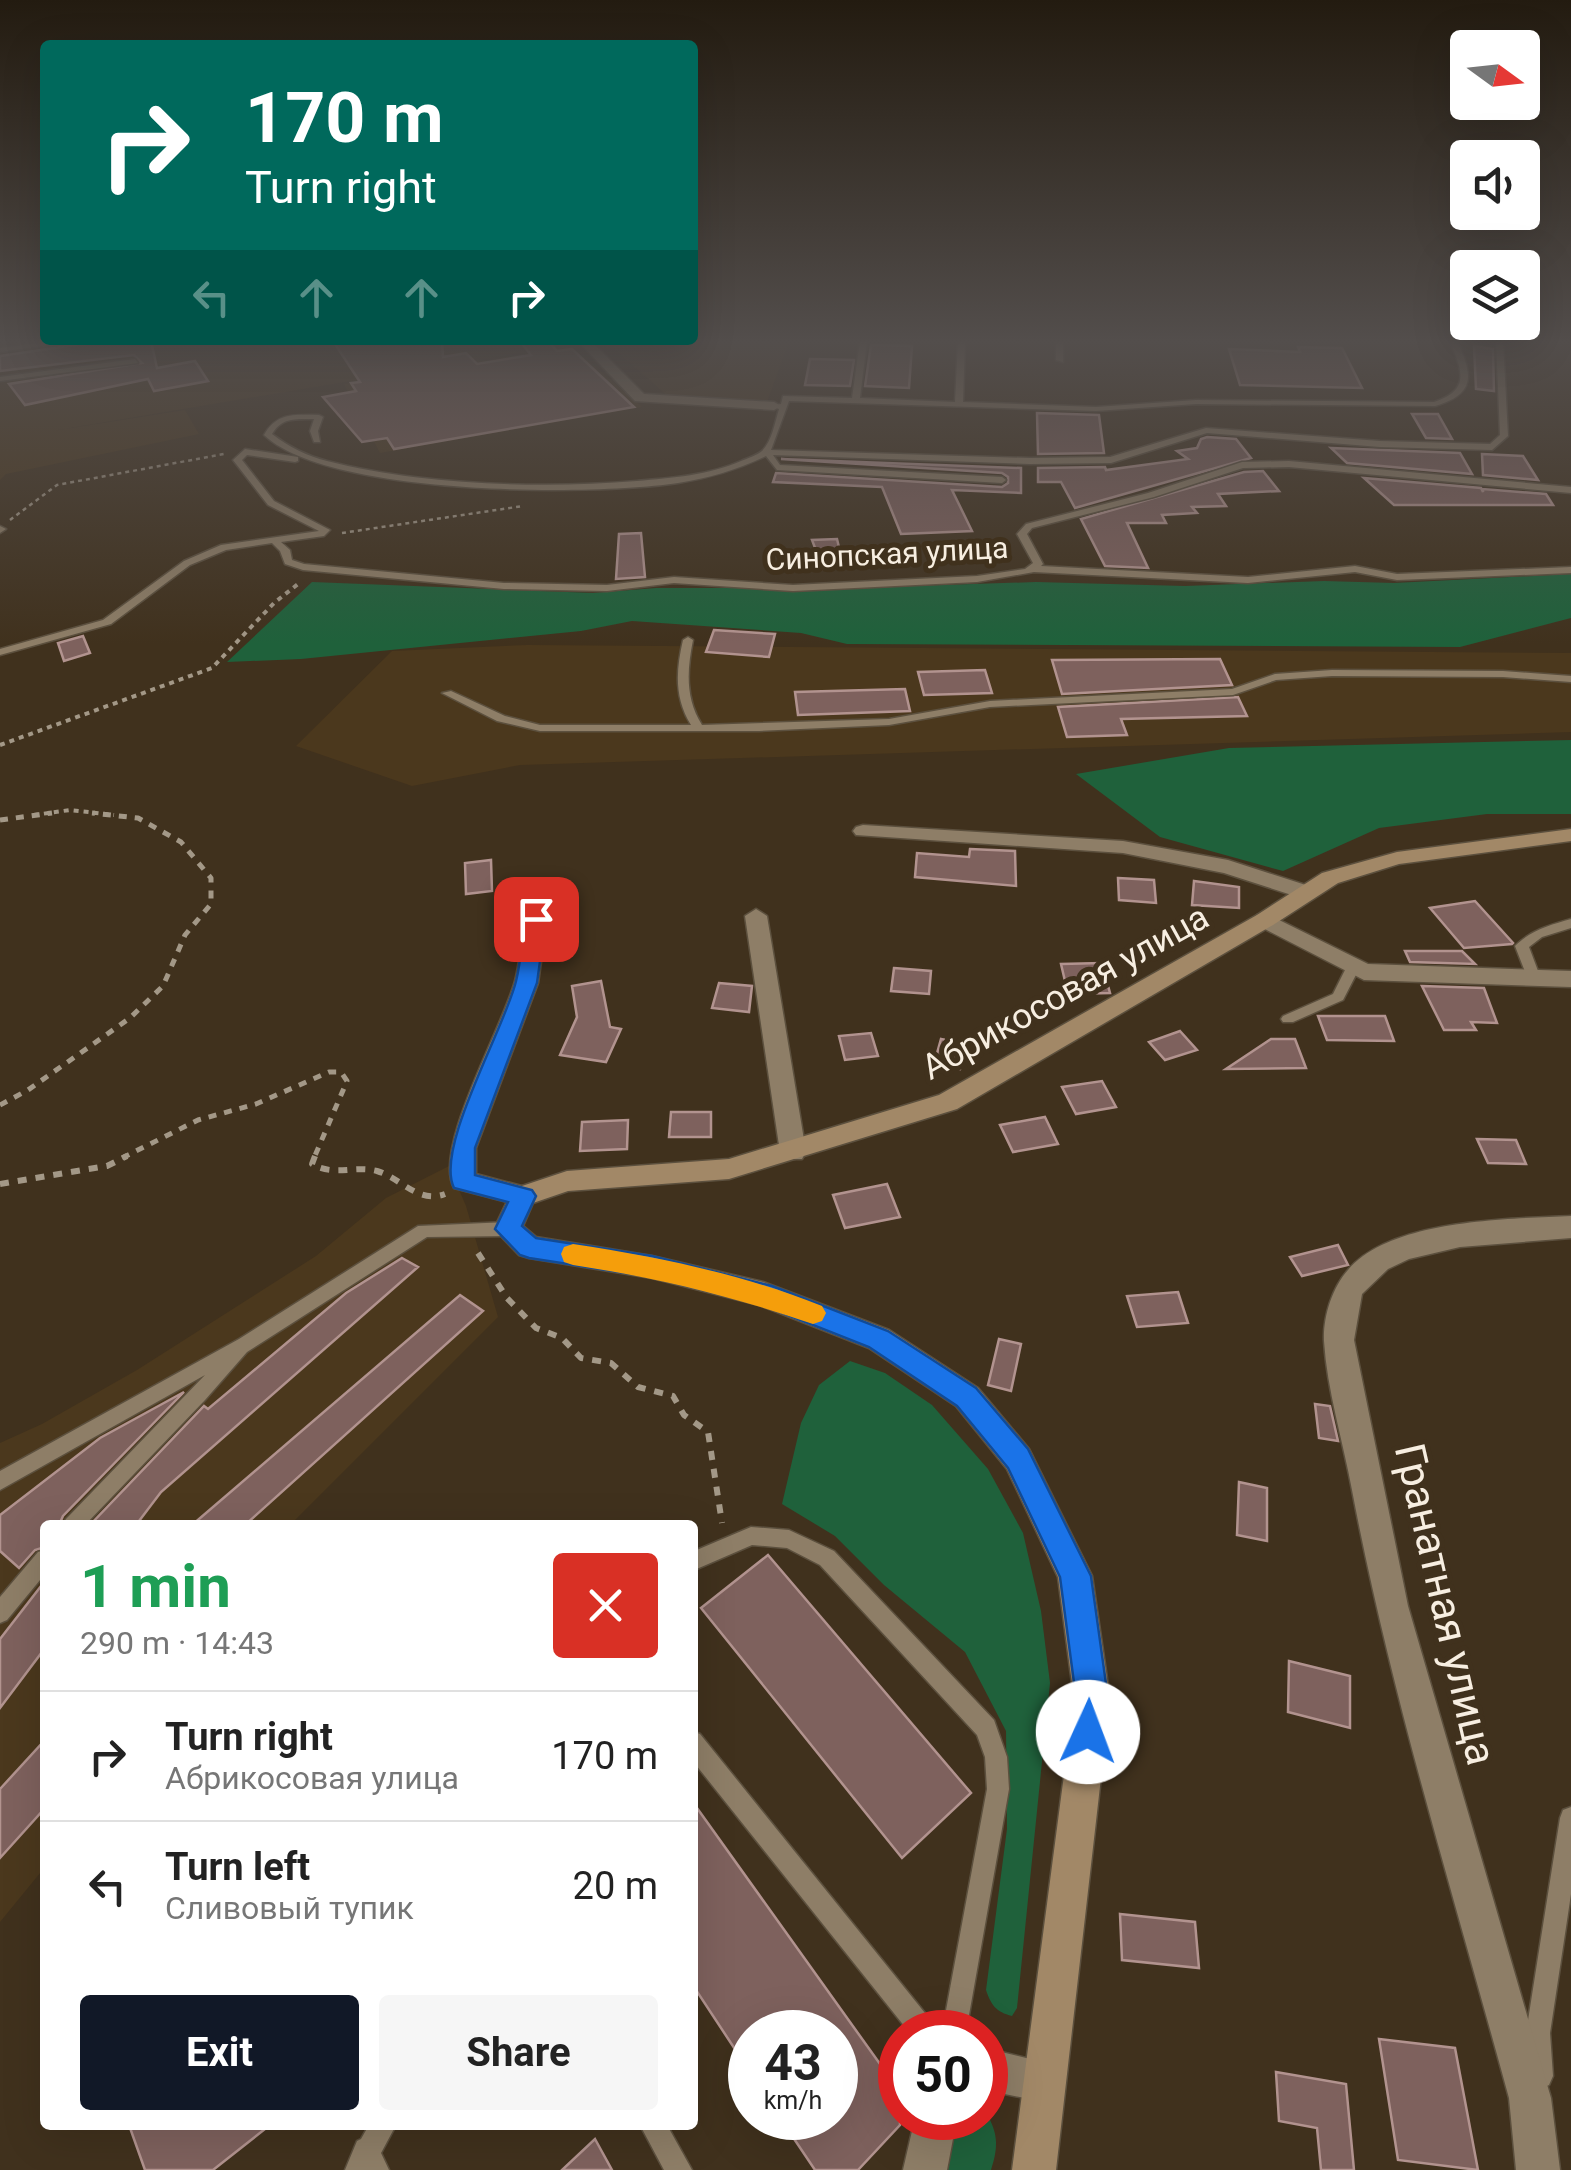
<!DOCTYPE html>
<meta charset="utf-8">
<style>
:root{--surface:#fff;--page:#f6f6f6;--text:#222;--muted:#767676;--line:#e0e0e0;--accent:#111827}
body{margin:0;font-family:Roboto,sans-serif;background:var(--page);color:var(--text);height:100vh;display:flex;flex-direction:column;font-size:38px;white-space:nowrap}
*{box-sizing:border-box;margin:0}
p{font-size:32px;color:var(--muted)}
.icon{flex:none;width:55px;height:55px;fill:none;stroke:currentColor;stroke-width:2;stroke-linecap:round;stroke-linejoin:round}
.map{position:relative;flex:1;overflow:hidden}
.side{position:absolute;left:40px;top:1520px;width:658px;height:610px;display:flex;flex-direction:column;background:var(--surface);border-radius:10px;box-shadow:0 10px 40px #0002}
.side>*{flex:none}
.top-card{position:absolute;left:40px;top:40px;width:658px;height:305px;border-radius:10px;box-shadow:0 10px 40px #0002;background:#00695c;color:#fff;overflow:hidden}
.needle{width:65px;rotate:105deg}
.tools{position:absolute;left:1450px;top:30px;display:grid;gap:20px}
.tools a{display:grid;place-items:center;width:90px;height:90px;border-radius:10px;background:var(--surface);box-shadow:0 10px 40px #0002;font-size:50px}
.speed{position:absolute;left:728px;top:2010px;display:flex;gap:20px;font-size:50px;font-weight:700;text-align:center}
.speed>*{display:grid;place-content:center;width:130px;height:130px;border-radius:50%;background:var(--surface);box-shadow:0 10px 40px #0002;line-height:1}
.speed small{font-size:25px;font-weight:400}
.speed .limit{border:15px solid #d22;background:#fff;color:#111}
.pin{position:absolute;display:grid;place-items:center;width:85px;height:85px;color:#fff;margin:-42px;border-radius:20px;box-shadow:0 5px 15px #0006}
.me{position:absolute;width:110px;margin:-55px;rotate:2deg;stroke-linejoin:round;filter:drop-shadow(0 0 8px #0008)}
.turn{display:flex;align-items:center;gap:35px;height:210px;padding:0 40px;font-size:45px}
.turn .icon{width:130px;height:130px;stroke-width:2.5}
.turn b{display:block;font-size:70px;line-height:85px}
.lanes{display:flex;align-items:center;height:95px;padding:0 40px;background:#0003;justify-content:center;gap:50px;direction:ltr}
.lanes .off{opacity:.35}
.round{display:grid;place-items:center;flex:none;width:105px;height:105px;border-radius:10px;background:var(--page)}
.overview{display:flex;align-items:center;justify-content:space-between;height:170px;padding:0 40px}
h1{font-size:60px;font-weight:700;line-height:75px;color:#1e9e55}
.cta{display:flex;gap:20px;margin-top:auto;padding:20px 40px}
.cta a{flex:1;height:115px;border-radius:10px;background:var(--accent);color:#fff;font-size:40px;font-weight:700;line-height:115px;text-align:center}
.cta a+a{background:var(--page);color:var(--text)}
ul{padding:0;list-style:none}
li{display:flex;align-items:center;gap:30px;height:130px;padding:0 40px;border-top:2px solid var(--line)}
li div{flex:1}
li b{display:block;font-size:38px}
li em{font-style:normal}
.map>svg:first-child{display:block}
.built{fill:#4b381d}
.green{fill:#1f613b}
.building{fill:#7e615d;stroke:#b2938f;stroke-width:2.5}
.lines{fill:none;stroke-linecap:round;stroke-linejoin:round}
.service-casing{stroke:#5c503e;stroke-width:3}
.minor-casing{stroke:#5c503e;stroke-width:3}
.secondary-casing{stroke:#5c503e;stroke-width:3}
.path-far3{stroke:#a39887;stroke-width:2.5;stroke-dasharray:4 4;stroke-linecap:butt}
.path-far2{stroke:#a39887;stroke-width:4;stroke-dasharray:5 5;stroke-linecap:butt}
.path-far1{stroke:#a39887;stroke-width:5;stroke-dasharray:8 8;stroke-linecap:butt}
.path{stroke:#a39887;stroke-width:6;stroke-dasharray:9 9;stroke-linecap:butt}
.service{fill:#8e7e67;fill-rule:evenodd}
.minor{fill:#8e7e67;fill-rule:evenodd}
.secondary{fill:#a28867;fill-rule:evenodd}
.route{fill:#1a73e8;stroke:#114b97;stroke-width:2.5}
.slow{fill:#f59e0b}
.labels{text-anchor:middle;stroke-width:10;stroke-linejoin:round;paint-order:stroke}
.far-street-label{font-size:30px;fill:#f7eee1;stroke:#40311d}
.street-label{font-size:35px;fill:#f7eee1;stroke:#40311d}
.near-street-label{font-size:42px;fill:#f7eee1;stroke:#40311d}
</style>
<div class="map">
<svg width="1571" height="2170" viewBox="0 0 1571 2170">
<rect width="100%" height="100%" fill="#40311d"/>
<!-- built -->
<g class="built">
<polygon points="0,341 575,341 472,362 572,347 642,407 380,453 344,384 452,364 52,431 185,410 199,434 6,474 0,480"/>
<polygon points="605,341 789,341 767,402 670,398"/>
<polygon points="527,645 1571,653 1571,732 520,765 412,786 296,746 392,651"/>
<polygon points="449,1166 466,1206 498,1317 290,1525 45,1525 45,1867 0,1922 0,1443 42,1424 137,1370 316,1256 386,1198"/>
</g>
<!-- green -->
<g class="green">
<polygon points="1571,574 1571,618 1460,647 847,644 801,633 632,621 581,631 301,659 227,662 312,582 593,593 656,588 853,588 1036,582 1185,586 1324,581 1394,583"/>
<polygon points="1571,740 1571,814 1487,814 1379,828 1283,871 1160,837 1076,774 1229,748"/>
<path d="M850,1361L885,1373L932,1405L988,1469L1023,1533L1041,1611L1050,1683L1017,2008L1012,2016C996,2012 991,2005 986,1990L1007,1829L1006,1731L965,1652L884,1585L835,1536L782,1504L801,1423L819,1385Z"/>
<path d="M985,2111C998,2132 999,2146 991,2170H945L955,2118H985Z"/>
</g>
<!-- building -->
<g class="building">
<polygon points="78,341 151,341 157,368 195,361 208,381 154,391 148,379 25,405 9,384 142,363 134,355 0,371 0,356 75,345"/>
<polygon points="333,341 442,341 443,357 466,353 477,364 531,355 520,341 548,341 557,351 572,349 634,407 394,449 387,438 362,442 323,397 356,391 351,383 360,382"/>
<polygon points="871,345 912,346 909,388 865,386"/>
<polygon points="1474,346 1493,349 1494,391 1476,389"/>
<polygon points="1298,347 1342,348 1362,388 1240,385 1229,349 1300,352"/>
<polygon points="810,359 854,360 850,386 805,385"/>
<polygon points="1037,413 1099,415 1104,453 1038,454"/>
<polygon points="1412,414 1438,414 1452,439 1426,438"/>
<polygon points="1207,437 1236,439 1251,458 1075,508 1061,482 1038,482 1038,468 1105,467 1106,470 1188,459 1177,451 1197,448 1201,439"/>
<polygon points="1331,448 1460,453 1472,474 1347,463"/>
<polygon points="1482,454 1523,456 1538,480 1483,475"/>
<polygon points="781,459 1021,468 1021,493 952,490 972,531 901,534 882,487 773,482 776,473 1002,487 1008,483 1008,477 1002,473"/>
<polygon points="1263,471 1279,491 1218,494 1226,506 1192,507 1197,513 1162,515 1166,523 1127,523 1148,568 1105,566 1081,519 1244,472"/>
<polygon points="1364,478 1481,488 1483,492 1483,489 1546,494 1553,505 1394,505"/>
<polygon points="641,533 645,577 616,579 619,534"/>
<polygon points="837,539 844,568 823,569 812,540"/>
<polygon points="714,630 775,634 769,657 706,652"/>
<polygon points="83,636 90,653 64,661 58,643"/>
<polygon points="1220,659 1232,685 1062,694 1052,660"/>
<polygon points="985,670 992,693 924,695 918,672"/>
<polygon points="905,689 910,711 798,715 795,692"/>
<polygon points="1238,697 1247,716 1121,719 1127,735 1067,737 1058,707"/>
<polygon points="970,849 1015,851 1016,886 915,877 917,853 969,857"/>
<polygon points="491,860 492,891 466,894 465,863"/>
<polygon points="1118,878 1154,880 1156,903 1119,900"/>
<polygon points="1194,881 1239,887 1239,908 1192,905"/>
<polygon points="1475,901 1513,943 1512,944 1464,948 1430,908"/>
<polygon points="1405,951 1462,951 1475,964 1410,962"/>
<polygon points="1102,963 1110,993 1068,994 1061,964"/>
<polygon points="894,968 931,971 929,994 891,991"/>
<polygon points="601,981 610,1027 621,1029 606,1062 560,1055 577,1017 572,986"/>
<polygon points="719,983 752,986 749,1012 712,1008"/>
<polygon points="1422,986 1484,988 1497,1023 1471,1022 1476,1030 1444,1030"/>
<polygon points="1318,1016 1385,1016 1394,1041 1327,1040"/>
<polygon points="1180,1031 1197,1050 1165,1060 1149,1042"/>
<polygon points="871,1033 878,1056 845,1060 839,1036"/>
<polygon points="941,1039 967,1044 960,1069 934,1064"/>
<polygon points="1271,1039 1295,1039 1306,1068 1226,1069"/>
<polygon points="1102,1081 1116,1107 1076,1114 1062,1087"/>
<polygon points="671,1112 711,1112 711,1137 669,1137"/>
<polygon points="1045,1117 1058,1144 1013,1152 1000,1125"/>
<polygon points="628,1120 627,1149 580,1151 582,1122"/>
<polygon points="1477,1139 1516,1140 1526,1164 1488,1163"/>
<polygon points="887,1184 900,1217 845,1228 833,1195"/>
<polygon points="1338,1245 1348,1265 1302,1276 1290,1257"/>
<polygon points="402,1258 418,1267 161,1492 136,1525 90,1525 204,1406 208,1409 346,1293"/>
<polygon points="1178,1292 1188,1323 1137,1327 1127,1296"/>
<polygon points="460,1295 483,1311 245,1525 192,1525"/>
<polygon points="999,1339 1021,1344 1011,1391 988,1385"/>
<polygon points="184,1392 63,1516 59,1525 45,1525 45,1547 35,1550 19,1568 0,1551 0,1515 100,1438"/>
<polygon points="1315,1404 1330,1406 1338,1441 1319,1438"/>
<polygon points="1239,1482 1267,1488 1267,1541 1237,1535"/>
<polygon points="768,1555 971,1793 902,1858 701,1608"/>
<polygon points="45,1581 45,1648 0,1708 0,1639"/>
<polygon points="1289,1661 1350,1676 1350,1728 1288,1712"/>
<polygon points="45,1740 45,1808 0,1858 0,1789"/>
<polygon points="692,1801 900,2092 900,2125 858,2170 815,2170 780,2118 835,2118 835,2032 750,2032 750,2072 692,1984"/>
<polygon points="1120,1914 1195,1922 1199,1968 1122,1960"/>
<polygon points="1379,2039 1455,2048 1478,2170 1398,2160"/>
<polygon points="1276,2072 1346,2084 1354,2170 1321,2170 1317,2128 1279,2121"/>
<polygon points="129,2125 270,2125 213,2170 145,2170"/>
<polygon points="595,2139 612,2170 562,2170"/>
</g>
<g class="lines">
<defs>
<g id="service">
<polygon points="55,341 74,341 0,352 0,348"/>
<path d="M860,341H867L860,398L955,402L958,341H965L963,402L1096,407L1196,400L1434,402C1472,390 1461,369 1450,341H1457C1473,375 1476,394 1435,406L1196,404L1096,411L789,401L771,450L1030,458L1110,457L1206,428L1380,441L1490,444L1500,435L1496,341H1503L1508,436L1492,450L1380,447L1207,433L1111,463L1030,464L773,455L780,465L1002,477L1006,480L1002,483L777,470L766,456C737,470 709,478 678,483C590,496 328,496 264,435C277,412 295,415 319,415L323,417L318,431L320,442H314L310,431L314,419C296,419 282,417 272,434C289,447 307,456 327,461C420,485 541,489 637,481C672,478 709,475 741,461C748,458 756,456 762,451C772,441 775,422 779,409L770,406L781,404L783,396L852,398Z"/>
<polygon points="1056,341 1063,341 1063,362 1056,360"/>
<polygon points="135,359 138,363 0,381 0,377"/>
<polygon points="245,449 298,457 298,461 295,462 247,455 242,460 274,501 330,530 324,536 281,542 290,550 292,560 304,564 504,583 607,585 674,577 793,585 977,576 1025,569 1033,563 1017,534 1026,524 1148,493 1242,462 1289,461 1571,487 1571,493 1289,467 1243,468 1154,497 1032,528 1027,534 1043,564 1041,566 1248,577 1355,566 1397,574 1571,567 1571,573 1397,580 1355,572 1248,583 1034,572 977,582 793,591 674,583 607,591 504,589 303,570 285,564 280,551 272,543 226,550 190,565 111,624 0,655 0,649 103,620 184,561 221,545 319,531 268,505 233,460"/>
<polygon points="0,526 6,529 0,533"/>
<path d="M688,637L693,640C687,670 685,698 702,725L889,719L990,701L1232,689L1275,674L1332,670L1503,671L1571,676V682L1503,677L1332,676L1276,680L1233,695L990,707L889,725L759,731H540L497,721L442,693L451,691L505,716L540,725H691C674,698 676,670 683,640Z"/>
<path d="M1571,919V928L1542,937L1529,947L1541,979L1534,984L1529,982L1515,946C1531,930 1550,925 1571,919Z"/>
<polygon points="1353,962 1360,967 1343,1000 1293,1022 1283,1022 1281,1019 1283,1016 1333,994 1348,964"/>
<polygon points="508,1222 514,1224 516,1229 514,1234 508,1236 427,1237 247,1352 205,1400 85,1525 63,1525 66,1519 205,1375 0,1490 0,1471 239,1339 418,1226"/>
<polygon points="751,1527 789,1530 834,1551 994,1720 1007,1757 1009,1789 966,2032 942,2032 987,1789 985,1757 977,1735 820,1565 787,1548 752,1545 692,1571 692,1552"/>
<polygon points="45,1550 45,1574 7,1620 0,1623 0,1597 38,1552"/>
<polygon points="692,1731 700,1734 933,2023 936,2032 909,2032 692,1760"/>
<polygon points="1571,1807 1571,1894 1550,2033 1553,2076 1549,2085 1540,2089 1531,2085 1527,2076 1526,2033 1560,1818 1563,1810"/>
<polygon points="369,2125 396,2125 381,2153 389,2170 345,2170 357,2141 361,2139"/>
<polygon points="640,2125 667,2125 692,2170 664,2170"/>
</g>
<g id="minor">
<polygon points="578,341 591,341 644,394 774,402 781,406 774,410 635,401"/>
<polygon points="863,825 1123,841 1228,860 1315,888 1318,893 1307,900 1224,873 1123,853 856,835 853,831 856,827"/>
<polygon points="756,909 767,916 806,1152 802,1159 784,1159 780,1152 745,916"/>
<path d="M536,912L547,919L538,983L476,1148V1174L533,1189L536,1196L533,1203L523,1206L454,1188C432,1149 503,1027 515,981C520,961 522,939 525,919Z"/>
<polygon points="1265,913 1368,964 1571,971 1571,987 1364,980 1257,925 1254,920 1257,915"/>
<path d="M1571,1216V1238L1460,1247L1409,1259L1388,1269L1362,1294L1354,1340L1408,1606L1551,2098L1560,2170H1516L1509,2098C1454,1896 1391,1695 1352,1490C1343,1441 1327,1390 1324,1341C1323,1317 1332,1288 1348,1270C1391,1219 1509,1219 1571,1216Z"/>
<polygon points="985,2048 1059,2066 1065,2081 1059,2096 1044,2102 985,2090"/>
<polygon points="915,2118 957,2118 947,2170 903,2170"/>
</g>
<polygon id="secondary" points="1571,829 1571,841 1399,864 1338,883 1273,925 957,1109 729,1179 568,1191 533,1203 523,1226 536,1237 652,1256 763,1282 889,1330 978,1388 1029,1449 1092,1576 1110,1699 1056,2170 1012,2170 1074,1699 1058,1577 1007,1469 956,1406 869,1348 759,1305 652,1278 529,1258 519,1255 494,1229 513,1189 567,1171 729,1159 939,1095 1257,915 1322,873 1397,852"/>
</defs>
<!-- service casing -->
<use href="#service" class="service-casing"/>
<!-- minor casing -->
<use href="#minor" class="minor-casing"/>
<!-- secondary casing -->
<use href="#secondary" class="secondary-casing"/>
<!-- path-far3 -->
<g class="path-far3">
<polyline points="10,520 57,485 224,454"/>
<polyline points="342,533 523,506"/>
</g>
<!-- path-far2 -->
<g class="path-far2">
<polyline points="0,745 212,668 274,603 298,584"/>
<polyline points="34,815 70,810 114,815"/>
</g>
<!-- path-far1 -->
<g class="path-far1">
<polyline points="0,820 52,813"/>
<polyline points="0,1105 28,1090 130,1018 163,986 185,935 211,904 211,878 181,842 138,818 92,813"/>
<polyline points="122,1158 198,1120 256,1104 329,1072 341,1072 347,1081 314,1158"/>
</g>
<!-- path -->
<g class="path">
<path d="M315,1156L312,1164C334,1177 354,1165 377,1171C401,1178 418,1204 445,1194"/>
<polyline points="0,1184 107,1166 127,1156"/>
<polyline points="478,1253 507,1298 536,1328 562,1338 581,1358 611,1363 638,1387 673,1396 684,1415 708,1432 722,1523"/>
</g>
<!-- service -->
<use href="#service" class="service"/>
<!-- minor -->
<use href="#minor" class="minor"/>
<!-- secondary -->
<use href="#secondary" class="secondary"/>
</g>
<!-- sky -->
<linearGradient id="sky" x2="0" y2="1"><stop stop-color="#231b10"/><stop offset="0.53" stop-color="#534e4c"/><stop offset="1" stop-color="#534e4c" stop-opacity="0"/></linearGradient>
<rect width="1571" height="644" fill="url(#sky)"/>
<!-- route -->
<path class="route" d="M536,913L546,919L537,983L475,1148V1175L532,1190L536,1196L522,1226L536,1238L652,1256L772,1286L888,1331L976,1388L1028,1449L1091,1576L1108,1698L1100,1743L1088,1748L1077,1743L1072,1732L1076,1698L1060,1577L1008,1468L957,1406L869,1347L760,1304L652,1277L529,1258L520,1255L495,1229L508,1202L454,1188C434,1148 505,1028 516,981C521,961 522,939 525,919Z"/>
<!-- slow -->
<path class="slow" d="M573,1244C659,1257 742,1274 822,1306L826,1313L822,1321L813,1324C731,1296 659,1278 573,1265L564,1262L561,1254L564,1247Z"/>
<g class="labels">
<!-- far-street labels -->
<g class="far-street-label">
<text transform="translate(887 554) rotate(-3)" y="10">Синопская улица</text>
</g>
<!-- street labels -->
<g class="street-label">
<text transform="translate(1065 992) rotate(-29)" y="12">Абрикосовая улица</text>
</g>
<!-- near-street labels -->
<g class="near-street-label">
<text transform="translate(1446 1604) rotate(77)" y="15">Гранатная улица</text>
</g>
</g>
</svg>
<div class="tools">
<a><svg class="needle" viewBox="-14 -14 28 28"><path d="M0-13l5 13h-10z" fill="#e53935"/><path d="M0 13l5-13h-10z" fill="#767676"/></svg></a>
<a><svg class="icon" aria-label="sound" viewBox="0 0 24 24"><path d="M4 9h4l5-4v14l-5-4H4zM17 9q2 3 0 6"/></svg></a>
<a><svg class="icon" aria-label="layers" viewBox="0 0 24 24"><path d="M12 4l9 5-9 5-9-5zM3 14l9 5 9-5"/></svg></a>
</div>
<div class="speed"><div>43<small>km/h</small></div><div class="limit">50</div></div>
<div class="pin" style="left:536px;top:919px;background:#d93025"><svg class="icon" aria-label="arrive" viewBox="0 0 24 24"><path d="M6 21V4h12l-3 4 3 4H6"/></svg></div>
<svg class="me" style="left:1088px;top:1732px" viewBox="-20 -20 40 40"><circle r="19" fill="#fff"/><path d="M0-13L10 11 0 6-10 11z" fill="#1a73e8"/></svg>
<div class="top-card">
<div class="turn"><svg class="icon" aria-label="right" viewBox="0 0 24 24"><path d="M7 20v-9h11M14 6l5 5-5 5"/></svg><div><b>170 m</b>Turn right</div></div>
<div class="lanes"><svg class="icon off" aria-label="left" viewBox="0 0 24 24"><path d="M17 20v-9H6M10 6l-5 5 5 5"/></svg><svg class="icon off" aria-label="ahead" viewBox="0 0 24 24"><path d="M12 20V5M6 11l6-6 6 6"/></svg><svg class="icon off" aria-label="ahead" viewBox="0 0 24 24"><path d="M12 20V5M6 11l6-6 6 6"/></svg><svg class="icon" aria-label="right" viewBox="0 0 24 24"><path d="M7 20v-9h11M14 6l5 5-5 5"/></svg></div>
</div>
<section class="side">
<div class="overview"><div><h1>1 min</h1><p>290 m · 14:43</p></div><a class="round" style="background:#d93025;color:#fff"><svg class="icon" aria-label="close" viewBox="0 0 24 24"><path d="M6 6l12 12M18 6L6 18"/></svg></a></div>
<ul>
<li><svg class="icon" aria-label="right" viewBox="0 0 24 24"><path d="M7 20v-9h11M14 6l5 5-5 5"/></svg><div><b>Turn right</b><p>Абрикосовая улица</p></div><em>170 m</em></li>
<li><svg class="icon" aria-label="left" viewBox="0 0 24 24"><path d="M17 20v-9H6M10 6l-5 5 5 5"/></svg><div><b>Turn left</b><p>Сливовый тупик</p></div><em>20 m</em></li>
</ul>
<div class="cta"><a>Exit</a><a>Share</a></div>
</section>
</div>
